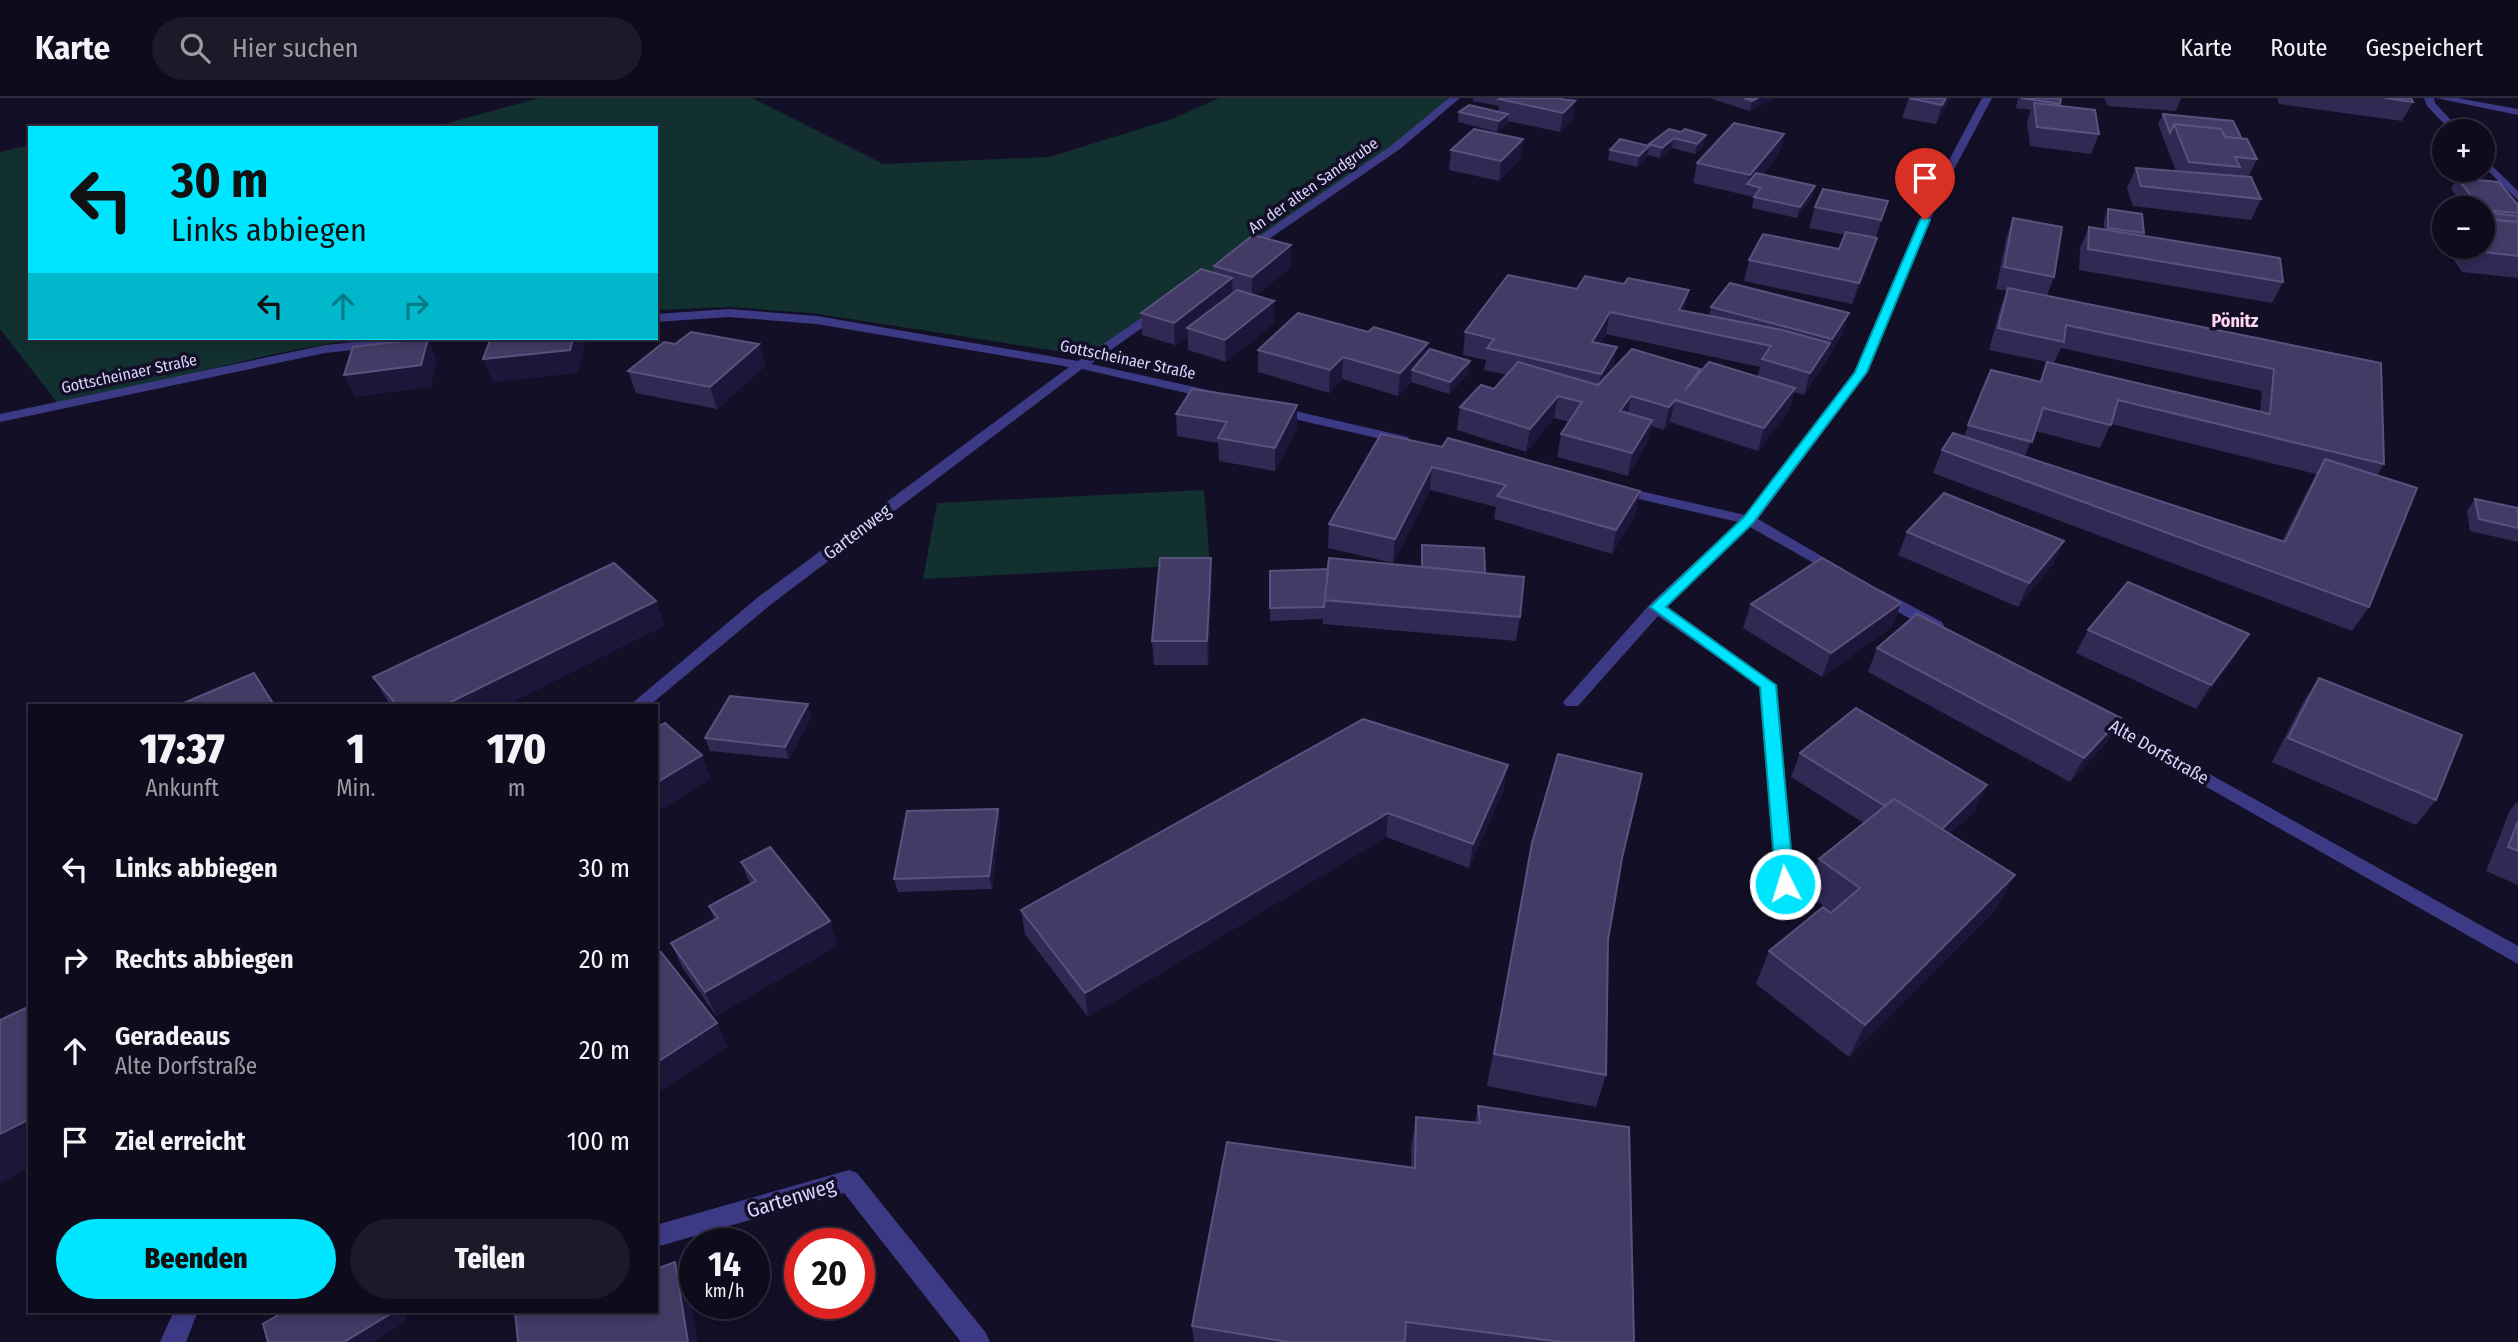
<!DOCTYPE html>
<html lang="de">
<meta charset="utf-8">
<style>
:root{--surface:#0e0b1c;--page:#1c1929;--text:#f1f3f6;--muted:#9b9ba3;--line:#2e2b3b;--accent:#00e5ff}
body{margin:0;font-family:"Fira Sans Condensed",sans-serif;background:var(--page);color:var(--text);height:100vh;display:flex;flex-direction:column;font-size:26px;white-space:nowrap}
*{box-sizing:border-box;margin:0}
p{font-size:23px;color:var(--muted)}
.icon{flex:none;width:38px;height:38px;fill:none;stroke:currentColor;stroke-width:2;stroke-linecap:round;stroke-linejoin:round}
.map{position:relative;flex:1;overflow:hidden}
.side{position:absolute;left:28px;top:606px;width:630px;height:609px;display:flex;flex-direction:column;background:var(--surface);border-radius:0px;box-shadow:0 4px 10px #0003,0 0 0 2px var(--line)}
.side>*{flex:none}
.guide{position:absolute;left:28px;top:28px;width:630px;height:214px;border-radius:0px;box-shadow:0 4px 10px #0003,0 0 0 2px var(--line);background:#00e5ff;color:#111;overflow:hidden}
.buttons{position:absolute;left:2432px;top:21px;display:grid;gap:14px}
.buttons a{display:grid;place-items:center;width:63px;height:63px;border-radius:50%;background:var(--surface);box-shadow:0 4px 10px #0003,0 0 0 2px var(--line);font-size:35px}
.speed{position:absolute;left:679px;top:1130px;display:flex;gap:14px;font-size:35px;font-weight:700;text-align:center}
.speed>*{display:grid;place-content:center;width:91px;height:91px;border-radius:50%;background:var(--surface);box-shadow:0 4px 10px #0003,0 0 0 2px var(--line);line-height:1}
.speed small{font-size:18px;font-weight:400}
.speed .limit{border:10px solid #d22;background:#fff;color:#111}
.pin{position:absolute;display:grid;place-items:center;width:60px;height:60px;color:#fff;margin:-72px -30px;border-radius:50% 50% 50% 0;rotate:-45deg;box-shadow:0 0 7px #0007}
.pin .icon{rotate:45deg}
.me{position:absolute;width:77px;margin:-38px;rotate:355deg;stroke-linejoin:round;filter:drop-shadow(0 0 5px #0008)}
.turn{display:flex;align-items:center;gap:24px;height:147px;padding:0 28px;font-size:32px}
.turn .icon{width:91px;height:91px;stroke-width:2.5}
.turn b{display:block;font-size:49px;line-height:60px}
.lanes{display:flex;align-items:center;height:66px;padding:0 28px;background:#0003;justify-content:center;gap:35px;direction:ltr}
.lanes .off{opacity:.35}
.eta{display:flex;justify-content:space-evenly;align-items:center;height:119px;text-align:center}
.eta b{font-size:42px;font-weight:800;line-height:49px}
.button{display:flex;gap:14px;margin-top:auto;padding:14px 28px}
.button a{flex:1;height:80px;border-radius:42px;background:var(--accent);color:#111;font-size:28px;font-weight:800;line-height:80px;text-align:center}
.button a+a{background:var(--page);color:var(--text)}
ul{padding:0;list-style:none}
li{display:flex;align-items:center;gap:21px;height:91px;padding:0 28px}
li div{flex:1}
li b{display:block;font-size:26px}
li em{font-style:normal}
header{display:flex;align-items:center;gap:42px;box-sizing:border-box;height:98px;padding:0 35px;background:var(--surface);border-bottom:2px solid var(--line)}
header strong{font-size:33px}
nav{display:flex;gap:38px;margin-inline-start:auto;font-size:24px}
.search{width:490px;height:63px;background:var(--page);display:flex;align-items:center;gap:18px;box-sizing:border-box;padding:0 24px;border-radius:38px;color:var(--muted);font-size:26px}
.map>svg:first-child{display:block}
.green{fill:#12302f}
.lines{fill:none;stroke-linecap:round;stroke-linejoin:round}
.minor{fill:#3d3a85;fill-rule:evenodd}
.wall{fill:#312854;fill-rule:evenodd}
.shaded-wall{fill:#1d163a}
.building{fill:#433a66;stroke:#5a527e;stroke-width:2}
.route{fill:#00e5ff;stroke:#0095a6;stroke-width:2}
.labels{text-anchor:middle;stroke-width:7;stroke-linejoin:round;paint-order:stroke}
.far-street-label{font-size:16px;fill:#d9d4ff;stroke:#130f26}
.far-quarter-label{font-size:18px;font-weight:bold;fill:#ffd6f0;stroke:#130f26}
.street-label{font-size:18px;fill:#d9d4ff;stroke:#130f26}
.near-street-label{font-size:21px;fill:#d9d4ff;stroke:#130f26}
</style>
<header>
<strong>Karte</strong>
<div class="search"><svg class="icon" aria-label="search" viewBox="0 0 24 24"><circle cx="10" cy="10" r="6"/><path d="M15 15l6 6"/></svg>Hier suchen</div>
<nav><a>Karte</a><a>Route</a><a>Gespeichert</a></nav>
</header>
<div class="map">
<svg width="2518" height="1244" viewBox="0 0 2518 1244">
<rect width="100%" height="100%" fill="#130f26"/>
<!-- green -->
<g class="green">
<polygon points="539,0 752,0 883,66 1049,59 1172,21 1219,0 1458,0 1398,46 1089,258 812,215 728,209 656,212 656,30 430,30"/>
<path d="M30,47V240H370C264,252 164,286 60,308L0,231V54Z"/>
<polygon points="1204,392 1210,466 923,481 937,405"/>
</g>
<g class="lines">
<!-- minor -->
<g class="minor">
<polygon points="1449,0 1460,0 1400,51 1250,154 1242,154 1242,150 1392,47"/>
<polygon points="1982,0 1992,0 1941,96 1868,274 1758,421 1847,473 1845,476 1833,476 1750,429 1667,508 1777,587 1795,786 1792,791 1785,794 1778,791 1775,786 1760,589 1658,518 1578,608 1566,608 1563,604 1651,505 1738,424 1613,395 1611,392 1618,388 1745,417 1855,273 1931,96"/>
<polygon points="2424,0 2434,0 2435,5 2461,33 2451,33 2427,8"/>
<polygon points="2436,0 2457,0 2518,11 2518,17"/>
<polygon points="2483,59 2518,93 2518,102 2483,68"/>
<polygon points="1159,208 1163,209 1163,215 1091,266 1217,294 1217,300 1212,301 1082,271 769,508 650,607 630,607 757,500 1069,269 817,226 729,219 656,224 656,216 729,211 817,218 1078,263"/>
<polygon points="396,240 436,240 430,244 325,255 0,324 0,316 325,247"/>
<polygon points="1273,308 1408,339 1410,342 1403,346 1268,315 1268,309"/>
<polygon points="1881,492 1942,524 1944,528 1936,533 1930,532 1875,501 1873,497 1875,493"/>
<polygon points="2095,612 2518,848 2518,866 2089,622 2086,618 2089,614"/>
<polygon points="849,1072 857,1075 986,1235 990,1244 961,1244 844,1095 656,1149 656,1127"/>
<polygon points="174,1213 198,1213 186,1244 160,1244"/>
</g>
</g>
<!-- wall -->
<g class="wall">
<polygon points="1473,0 1581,0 1574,6 1572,22 1560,34 1508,23 1507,26 1497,34 1458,24 1459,14 1498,13 1499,8 1473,3"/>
<polygon points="1709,0 1774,0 1750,13"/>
<polygon points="1909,0 1950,0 1936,26 1902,20"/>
<polygon points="2018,0 2061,0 2059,8 2099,36 2091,56 2030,48 2027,24 2031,12 2016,10"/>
<polygon points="2104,0 2181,0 2176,13 2108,8"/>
<polygon points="2277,0 2411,0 2413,4 2402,23 2279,6"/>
<polygon points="2163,16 2242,41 2257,61 2248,79 2261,101 2251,122 2133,108 2127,90 2136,70 2176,73 2158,26"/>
<polygon points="1669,31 1704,47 1695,56 1672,50 1660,60 1648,57 1637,69 1608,62 1610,52 1648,48 1649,46"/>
<polygon points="1784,36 1779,56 1762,77 1815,88 1812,99 1797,120 1752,110 1754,99 1693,85 1697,65"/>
<polygon points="1523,41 1521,61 1499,83 1449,72 1451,52"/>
<polygon points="2457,80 2518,107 2518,180 2462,174 2445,149 2483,149 2483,110 2466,110 2451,91"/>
<polygon points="1888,103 1876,139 1877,140 1871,161 1852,206 1744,183 1749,162 1839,151 1845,137 1809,130 1815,109"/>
<polygon points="2108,111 2144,135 2143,138 2283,184 2272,205 2079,172 2080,150 2089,129 2104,131 2104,122"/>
<path d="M2013,120L2054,179L2047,198L2381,265L2384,366L2377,378L2369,509L2352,533L1933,375L1942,352L1964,338L1991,272L2039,284L2047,264L1989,252L2000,211L2007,193L1996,191L2006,141ZM2061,250L2262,293L2260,314L2054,265ZM2111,326L2316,376L2282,443L2025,358L2035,333L2100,350Z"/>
<polygon points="2445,125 2445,149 2437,138"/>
<polygon points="1214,168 1291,169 1255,198 1274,225 1226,264 1188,252 1188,238 1175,247 1142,237 1141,215 1214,175"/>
<path d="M1508,177L1709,218L1711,209L1842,237L1804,297L1794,294L1789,313L1758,353L1670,324L1664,332L1651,328L1647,345L1628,378L1557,359L1561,336L1569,324L1554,320L1526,354L1457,332L1460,309L1494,291L1507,277L1484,272L1486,262L1463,257L1465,234ZM1606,236L1760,269L1757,279L1612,272L1600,246Z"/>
<polygon points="675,246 759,246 765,268 717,311 636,295 628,273"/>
<polygon points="1258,252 1427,254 1469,275 1449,296 1411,284 1398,298 1342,281 1329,295 1258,274"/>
<polygon points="1176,316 1297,330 1275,373 1219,363 1218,345 1177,338"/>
<polygon points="1442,349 1640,393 1635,417 1612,456 1494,421 1496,409 1430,392 1393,465 1328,450 1329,426"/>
<polygon points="2475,401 2518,410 2518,444 2470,433 2467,413"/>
<polygon points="1907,434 2064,443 2053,466 2018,509 1898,457"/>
<polygon points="1422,447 1485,475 1520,519 1516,543 1323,526 1323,521 1270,523 1270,473 1421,469"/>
<polygon points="1212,484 1208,567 1154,567 1152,543"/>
<polygon points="1901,505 1892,529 1822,579 1743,530 1751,506"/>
<polygon points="665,527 506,607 390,607 373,579"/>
<polygon points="2088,532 2234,560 2196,611 2076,555"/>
<polygon points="1877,550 2107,644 2070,684 1868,574"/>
<polygon points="2319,580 2436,702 2416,727 2272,664 2303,604"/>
<polygon points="808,606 811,619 789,661 710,653 705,640"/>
<polygon points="1363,621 1504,691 1469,770 1386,739 1088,919 1025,836 1021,812"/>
<polygon points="1800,655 1975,712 1950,736 1997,810 1849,959 1756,886 1769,853 1832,814 1805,794 1819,761 1864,725 1791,679"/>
<polygon points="2518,703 2518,787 2486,773 2510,712"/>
<polygon points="998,711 1000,723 992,791 898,794 894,781"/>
<polygon points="1532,745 1622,760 1608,842 1606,977 1596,1009 1487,988"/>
<polygon points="741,764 838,847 716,918 682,869 671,845 714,822 709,808 750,786"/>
<polygon points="1478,1008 1634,1244 1194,1244 1192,1228 1411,1069 1411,1050 1416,1019 1475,1024"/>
</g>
<!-- shaded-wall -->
<g class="shaded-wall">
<polygon points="1563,0 1581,0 1574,6 1572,22 1560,34 1563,15"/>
<polygon points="1758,0 1774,0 1750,13 1752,3"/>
<polygon points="1946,0 1950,0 1936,26 1942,7"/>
<polygon points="1508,16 1507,26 1497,34 1499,23"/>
<polygon points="1784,36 1779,56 1753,88 1747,86 1750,77"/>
<polygon points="1706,37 1704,47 1695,56 1697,46"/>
<polygon points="1674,40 1672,50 1660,60 1662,50"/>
<polygon points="1523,41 1521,61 1499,83 1501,63"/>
<polygon points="1649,48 1647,58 1637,69 1639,58"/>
<polygon points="1815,88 1812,99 1797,120 1800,109"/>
<polygon points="1877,140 1871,161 1852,206 1859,185"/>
<polygon points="1291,147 1291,169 1252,200 1252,179"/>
<polygon points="1232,180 1233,202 1187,230 1188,238 1175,247 1174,225"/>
<polygon points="1689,192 1684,214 1679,212"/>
<polygon points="1274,203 1274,225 1226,264 1225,242"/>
<polygon points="1610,214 1606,236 1588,266 1592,244"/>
<polygon points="1849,215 1842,237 1825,263 1832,241"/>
<polygon points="428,240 437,262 431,289 355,299 344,277"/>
<polygon points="573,240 587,240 578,275 493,284 483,261"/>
<polygon points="1428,245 1426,267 1412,272 1411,284 1398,298 1400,275"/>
<polygon points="1830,245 1824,267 1804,297 1810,275"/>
<polygon points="759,246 765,268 717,311 710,289"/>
<polygon points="1617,249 1613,272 1597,298 1601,276"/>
<polygon points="1343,259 1342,281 1329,295 1330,272"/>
<polygon points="1470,263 1469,275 1449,296 1450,284"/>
<polygon points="1795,290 1789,313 1758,353 1764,330"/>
<polygon points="1558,298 1554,320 1526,354 1530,331"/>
<polygon points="1631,298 1627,320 1620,313"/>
<polygon points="1675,302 1670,324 1664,332 1669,309"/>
<polygon points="1297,307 1297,330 1275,373 1275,350"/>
<polygon points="1652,322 1647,345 1628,378 1632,355"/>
<polygon points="1432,369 1430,392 1393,465 1395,441"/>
<polygon points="1640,393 1635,417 1612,456 1616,432"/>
<polygon points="2064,443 2053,466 2018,509 2029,485"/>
<polygon points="1211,460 1212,484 1208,567 1207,543"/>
<polygon points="656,503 665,527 506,607 445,607"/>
<polygon points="1901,505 1892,529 1822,579 1831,555"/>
<polygon points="2249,536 2234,560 2196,611 2211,587"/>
<polygon points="808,606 811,619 789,661 785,649"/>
<polygon points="2121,620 2107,644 2070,684 2084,660"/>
<polygon points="702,657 711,681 656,715 656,685"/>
<polygon points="1508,667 1504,691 1469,770 1473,746"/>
<polygon points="1987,687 1975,712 1923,762 1934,738"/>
<polygon points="998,711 1000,723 992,791 989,778"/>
<polygon points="1388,715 1386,739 1088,919 1085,895"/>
<polygon points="2015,777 1997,810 1849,959 1865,927"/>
<polygon points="830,823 838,847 716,918 705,894"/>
<polygon points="717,925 728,949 656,996 656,965"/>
<polygon points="30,1021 30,1070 0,1085 0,1036"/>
<polygon points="675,1164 688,1185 698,1244 688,1244"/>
<polygon points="395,1213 404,1213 407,1223 373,1244 344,1244"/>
</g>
<!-- building -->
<g class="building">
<polygon points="1501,0 1563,0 1562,1 1575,3 1563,15 1499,1"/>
<polygon points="1744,0 1758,0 1752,3"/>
<polygon points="1909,0 1946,0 1942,7"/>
<polygon points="2021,0 2061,0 2060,6"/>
<polygon points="2385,0 2411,0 2413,4"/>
<polygon points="2034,5 2095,12 2099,36 2037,29"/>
<polygon points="1469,7 1508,16 1499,23 1459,14"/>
<polygon points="2163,16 2233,23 2242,41 2225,39 2221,31 2174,26 2170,35"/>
<polygon points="1734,25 1784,36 1750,77 1697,65"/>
<polygon points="2174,26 2221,31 2225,39 2247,41 2257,61 2235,59 2240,69 2189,64"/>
<polygon points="1474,31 1523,41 1501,63 1451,52"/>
<polygon points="1669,31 1681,34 1685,31 1706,37 1697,46 1674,40 1662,50 1649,46"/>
<polygon points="1620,41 1649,48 1639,58 1610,52"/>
<polygon points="2136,70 2251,79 2261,101 2141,88"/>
<polygon points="1756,75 1815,88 1800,109 1754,99 1761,90 1747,86"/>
<polygon points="2457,80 2499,84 2518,107 2518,115 2483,112 2483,110 2481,110"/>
<polygon points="1823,91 1888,103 1881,122 1815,109"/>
<polygon points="2108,111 2142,116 2144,135 2108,130"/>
<polygon points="2483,114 2518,118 2518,124 2488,121"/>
<polygon points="2013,120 2062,129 2054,179 2004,169"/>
<polygon points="2483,121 2518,124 2518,158 2475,153 2472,149 2483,149"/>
<polygon points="2089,129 2280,160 2283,184 2088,151"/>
<polygon points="1846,134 1877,140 1859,185 1749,162 1763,136 1839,151"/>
<polygon points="1253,137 1291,147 1252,179 1214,168"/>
<polygon points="1201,171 1232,180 1174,225 1141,215"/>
<polygon points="1508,177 1577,191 1585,178 1624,186 1628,180 1689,192 1679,212 1782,232 1830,245 1810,275 1762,261 1771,248 1610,214 1592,244 1617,249 1601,276 1487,250 1494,241 1465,234"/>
<polygon points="1730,185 1849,215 1832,241 1711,209"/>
<polygon points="2008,190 2381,265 2384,366 2118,302 2111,327 2043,310 2032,344 1968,327 1991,272 2041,284 2047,264 2270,316 2274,271 2066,227 2064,244 1998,230"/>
<polygon points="1237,192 1274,203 1225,242 1187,230"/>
<polygon points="1298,215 1368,234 1374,229 1428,245 1400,275 1343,259 1330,272 1258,252"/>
<polygon points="691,234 759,246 710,289 628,273 664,244 675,246"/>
<polygon points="428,240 421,267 344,277 353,249"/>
<polygon points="491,240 573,240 570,252 483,261"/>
<polygon points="1430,251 1470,263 1450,284 1412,272"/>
<polygon points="1632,251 1700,271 1685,292 1709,264 1795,290 1764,330 1675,302 1669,309 1631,298 1620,313 1652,322 1632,355 1561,336 1582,304 1558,298 1530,331 1460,309 1481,287 1494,291 1518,264 1598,287"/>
<polygon points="1192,291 1297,307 1275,350 1218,340 1227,324 1176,316"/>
<polygon points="1953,335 2285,444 2325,361 2417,390 2369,509 1942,352"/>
<polygon points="1381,336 1442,349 1448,340 1640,393 1616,432 1497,398 1506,387 1432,369 1395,441 1329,426"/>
<polygon points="1944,395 2064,443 2029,485 1907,434"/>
<polygon points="2475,401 2518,410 2518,430 2479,421"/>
<polygon points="1422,447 1484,450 1485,475 1422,469"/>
<polygon points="1160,460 1211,460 1207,543 1152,543"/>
<polygon points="1329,460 1524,479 1520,519 1324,502"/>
<polygon points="1822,460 1901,505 1831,555 1751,506"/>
<polygon points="614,465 656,503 445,607 397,607 373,579"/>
<polygon points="1328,471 1324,509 1270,510 1270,473"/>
<polygon points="2128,484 2249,536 2211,587 2088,532"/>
<polygon points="1917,516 2121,620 2084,660 1877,550"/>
<polygon points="254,575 274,607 179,607"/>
<polygon points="2319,580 2462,637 2436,702 2288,640"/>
<polygon points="730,598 808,606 785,649 705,640"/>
<polygon points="1856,610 1987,687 1942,731 1894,701 1885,708 1800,655"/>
<polygon points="1363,621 1508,667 1473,746 1388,715 1085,895 1021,812"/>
<polygon points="665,625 702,657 656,685 656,630"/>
<polygon points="1558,656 1642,676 1622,760 1608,842 1606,977 1494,956 1532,745"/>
<polygon points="1894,701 2015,777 1865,927 1769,853 1823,809 1831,815 1860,790 1819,761"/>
<polygon points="998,711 989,778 894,781 907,713"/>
<polygon points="2518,723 2518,753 2508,749"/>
<polygon points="770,749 830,823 705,894 671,845 718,820 709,808 756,783 741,764"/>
<polygon points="661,854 717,925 656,965 656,857"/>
<polygon points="30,908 30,1021 0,1036 0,922"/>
<polygon points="1478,1008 1629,1029 1634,1244 1562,1244 1406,1224 1405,1244 1288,1244 1192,1228 1227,1044 1415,1070 1416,1019 1480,1025"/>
<polygon points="675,1164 688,1244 518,1244 515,1213 656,1213 656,1171"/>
<polygon points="285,1213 395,1213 344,1244 268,1244 263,1226"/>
</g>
<!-- route -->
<polygon class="route" points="1925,119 1930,122 1867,274 1753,425 1666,509 1776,587 1794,786 1791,791 1779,791 1776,786 1760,589 1650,509 1744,419 1855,274 1920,122"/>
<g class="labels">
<!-- far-street labels -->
<g class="far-street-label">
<text transform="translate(1313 87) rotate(-35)" y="6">An der alten Sandgrube</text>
<text transform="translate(1128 261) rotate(12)" y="6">Gottscheinaer Straße</text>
<text transform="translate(129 275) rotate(-12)" y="6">Gottscheinaer Straße</text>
</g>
<!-- far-quarter labels -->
<g class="far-quarter-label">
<text x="2235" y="229">Pönitz</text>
</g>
<!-- street labels -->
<g class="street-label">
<text transform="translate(857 434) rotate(-37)" y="6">Gartenweg</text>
<text transform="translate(2159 654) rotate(30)" y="6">Alte Dorfstraße</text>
</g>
<!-- near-street labels -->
<g class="near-street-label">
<text transform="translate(791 1100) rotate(-17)" y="7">Gartenweg</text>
</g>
</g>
</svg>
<div class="buttons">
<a>+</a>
<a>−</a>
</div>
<div class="speed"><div>14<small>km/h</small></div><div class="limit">20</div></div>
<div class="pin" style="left:1925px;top:122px;background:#d93025"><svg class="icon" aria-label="arrive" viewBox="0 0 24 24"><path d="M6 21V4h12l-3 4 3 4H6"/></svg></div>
<svg class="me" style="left:1785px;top:786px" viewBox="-20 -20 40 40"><circle r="17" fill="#00e5ff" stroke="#fff" stroke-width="3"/><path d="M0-11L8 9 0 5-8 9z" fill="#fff"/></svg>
<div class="guide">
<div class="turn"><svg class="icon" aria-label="left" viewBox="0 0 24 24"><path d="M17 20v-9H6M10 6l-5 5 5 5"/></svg><div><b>30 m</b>Links abbiegen</div></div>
<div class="lanes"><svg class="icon" aria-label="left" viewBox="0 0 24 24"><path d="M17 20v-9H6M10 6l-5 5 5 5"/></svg><svg class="icon off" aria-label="ahead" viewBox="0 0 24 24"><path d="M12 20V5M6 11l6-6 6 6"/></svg><svg class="icon off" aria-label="right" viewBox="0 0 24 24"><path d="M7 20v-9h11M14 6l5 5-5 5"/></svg></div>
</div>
<section class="side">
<div class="eta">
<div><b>17:37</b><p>Ankunft</p></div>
<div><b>1</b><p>Min.</p></div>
<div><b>170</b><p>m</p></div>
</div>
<ul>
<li><svg class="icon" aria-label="left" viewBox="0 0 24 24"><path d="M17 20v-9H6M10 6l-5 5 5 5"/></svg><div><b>Links abbiegen</b></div><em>30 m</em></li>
<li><svg class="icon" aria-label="right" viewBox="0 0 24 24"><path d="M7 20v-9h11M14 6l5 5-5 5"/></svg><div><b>Rechts abbiegen</b></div><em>20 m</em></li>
<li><svg class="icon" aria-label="ahead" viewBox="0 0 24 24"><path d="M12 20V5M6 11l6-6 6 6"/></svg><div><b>Geradeaus</b><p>Alte Dorfstraße</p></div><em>20 m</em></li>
<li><svg class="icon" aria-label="arrive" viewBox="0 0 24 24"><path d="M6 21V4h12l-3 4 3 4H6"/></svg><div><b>Ziel erreicht</b></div><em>100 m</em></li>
</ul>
<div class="button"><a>Beenden</a><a>Teilen</a></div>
</section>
</div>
